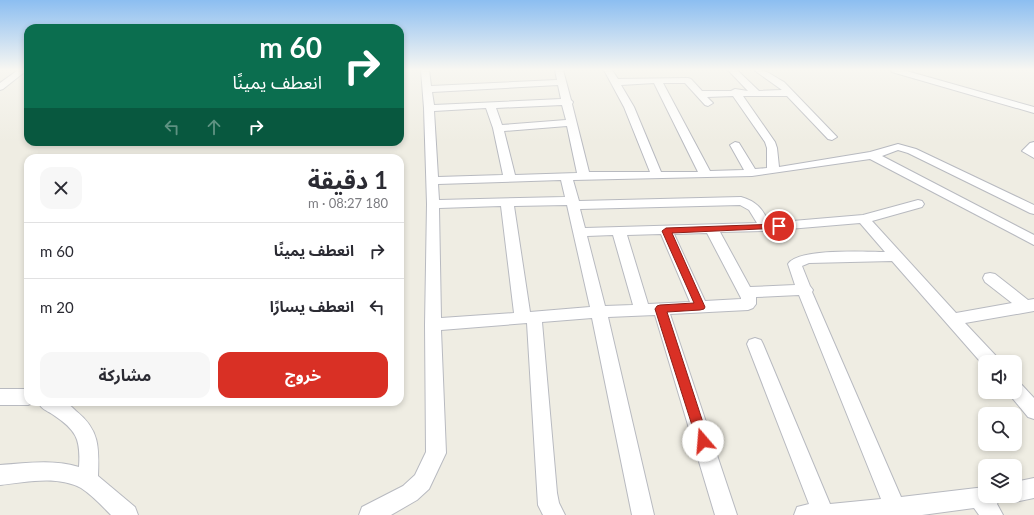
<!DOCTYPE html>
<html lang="ar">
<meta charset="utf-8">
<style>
:root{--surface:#fff;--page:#f7f7f7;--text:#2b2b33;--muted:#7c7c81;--line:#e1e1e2;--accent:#d93025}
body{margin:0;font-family:Lato,"Noto Sans Arabic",sans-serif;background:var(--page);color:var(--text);direction:rtl;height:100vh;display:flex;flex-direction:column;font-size:15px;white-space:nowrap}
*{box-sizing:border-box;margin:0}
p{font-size:13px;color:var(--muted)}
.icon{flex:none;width:22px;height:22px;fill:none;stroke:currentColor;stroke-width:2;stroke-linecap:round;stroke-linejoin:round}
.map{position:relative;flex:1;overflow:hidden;direction:ltr}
.details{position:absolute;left:24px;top:154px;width:380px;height:252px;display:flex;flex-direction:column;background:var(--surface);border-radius:12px;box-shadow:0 2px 6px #0003;direction:rtl}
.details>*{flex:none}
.hud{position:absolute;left:24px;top:24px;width:380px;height:122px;border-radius:12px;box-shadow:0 2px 6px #0003;direction:rtl;background:#0b6e4f;color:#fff;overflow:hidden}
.tools{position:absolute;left:978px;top:355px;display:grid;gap:8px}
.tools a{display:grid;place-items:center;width:44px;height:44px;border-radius:8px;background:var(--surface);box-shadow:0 2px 6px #0003;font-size:20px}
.pin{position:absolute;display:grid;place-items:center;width:34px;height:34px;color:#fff;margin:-17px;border:2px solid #fff;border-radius:50%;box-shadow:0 1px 4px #0007}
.me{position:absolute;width:44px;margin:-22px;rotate:342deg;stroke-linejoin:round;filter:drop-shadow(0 0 3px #0008)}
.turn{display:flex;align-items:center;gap:14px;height:84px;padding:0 16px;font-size:18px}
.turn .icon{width:52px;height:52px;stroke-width:2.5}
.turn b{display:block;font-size:28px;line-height:34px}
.lanes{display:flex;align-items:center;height:38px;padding:0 16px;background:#0003;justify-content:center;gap:20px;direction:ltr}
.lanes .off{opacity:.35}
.round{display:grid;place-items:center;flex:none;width:42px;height:42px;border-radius:12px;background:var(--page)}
.headline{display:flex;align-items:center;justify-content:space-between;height:68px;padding:0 16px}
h1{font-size:24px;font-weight:700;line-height:30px}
.primary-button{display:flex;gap:8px;margin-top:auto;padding:8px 16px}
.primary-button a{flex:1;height:46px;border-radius:12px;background:var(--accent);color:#fff;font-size:16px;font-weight:700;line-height:46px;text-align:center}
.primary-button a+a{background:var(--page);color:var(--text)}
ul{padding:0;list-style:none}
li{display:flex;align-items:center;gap:12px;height:56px;padding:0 16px;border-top:1px solid var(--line)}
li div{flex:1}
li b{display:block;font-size:15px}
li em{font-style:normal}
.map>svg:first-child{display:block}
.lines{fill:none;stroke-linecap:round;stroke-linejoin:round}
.street-casing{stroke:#b8bac0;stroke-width:2}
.street{fill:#fff;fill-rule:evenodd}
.route{fill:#d93025;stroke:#8d1f18}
</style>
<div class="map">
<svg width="1034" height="515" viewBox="0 0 1034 515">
<rect width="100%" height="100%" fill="#efede3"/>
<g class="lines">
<defs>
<g id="street">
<polygon points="18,70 27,70 3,89 0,90 0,83"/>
<path d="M421,70H429L431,86L557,80L555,70H563L571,100L573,102L572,104L589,172H650L624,107L604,70H612L618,79L688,78L691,79L702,91H731L735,89L748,91L728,70H737L759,91L782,90L754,70C765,68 774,77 784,82L837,137L832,140L828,139L787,96H743L775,142L777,148L779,167L870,152L898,144L916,149L1034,205V214L1030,213L908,153L898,150L882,156L1034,235V245L870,159L752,176L573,180L579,201L741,197C756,201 763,209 769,223L863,215L918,200L922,201L924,204L922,207L872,221L956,313L1012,303L985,282L983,278L985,274L990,273L995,274L1028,300L1034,299V311L965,323L997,357L999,362H985V367L892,261L809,263L802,266L810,286L813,290L812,292L901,497L985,487V496H1001L997,504L1003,515H979L974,508L922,515H794L797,507L809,504L747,344L749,340L755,338L761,340L763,344L830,504L881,499L799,295L756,297V304L753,308L748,310L670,314L737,515H715L655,315L608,317L654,515H632L592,318L542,322L557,493L559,503L565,515H543L538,505L527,323L441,330L446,453L429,489L417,500L391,515H359L362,507L403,486L415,475L426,452L425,325L427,204L424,108ZM654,83L698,172H661L634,107L621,85ZM663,83H685L705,105L708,106L713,103L707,97L733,96L765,142L767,148V168L755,169L739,143L735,142L730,145L744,170L710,171ZM558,85L561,99L434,105L432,92ZM562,105L566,120L502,125L496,108ZM486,108L493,128L503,175L438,177L434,111ZM567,126L577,173L515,175L504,131ZM561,180L565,197L439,200L438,184ZM567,205L590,307L530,312L514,206ZM740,205L749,210L757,223L585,228L580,209ZM501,206L514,313L441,318L439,208ZM860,223L885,252C865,252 798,248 788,264L795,285L750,287L720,232L765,231ZM707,233L741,298V299L705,301L674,234ZM661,234L690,302L648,304L627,235ZM613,235L633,305L605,306L587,236Z"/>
<polygon points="891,70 903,70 1034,107 1034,113 892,72"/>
<polygon points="1034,142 1034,158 1022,151 1030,143"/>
<polygon points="1015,382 1021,384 1034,398 1034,419 1028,417 1009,394 1008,392 1015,392"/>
<polygon points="0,389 28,389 28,402 35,402 28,405 0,405"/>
<path d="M38,402C45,402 56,400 63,402C68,403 73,408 76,411C100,430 99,448 98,476L135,507L138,515H111C102,506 92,495 81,488C58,475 25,482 0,485V465C27,463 53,459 79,467C81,438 76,430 52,414C46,410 41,409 38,402Z"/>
<polygon points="1034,478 1034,498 1015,502 1008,499 1006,496 1015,496 1015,482"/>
</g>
</defs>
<!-- street casing -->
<use href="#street" class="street-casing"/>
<!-- street -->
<use href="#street" class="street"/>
</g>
<!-- sky -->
<linearGradient id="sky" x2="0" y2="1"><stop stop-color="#8cbef1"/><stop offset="0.49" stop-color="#f8f7f2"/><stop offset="1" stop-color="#f8f7f2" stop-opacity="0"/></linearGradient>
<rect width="1034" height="142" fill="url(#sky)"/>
<!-- route -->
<polygon class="route" points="779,224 783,226 782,228 672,233 705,307 704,309 700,310 667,312 709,441 707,445 703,447 698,445 697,441 655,309 657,306 660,305 694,303 662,231 666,228"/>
</svg>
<div class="tools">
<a><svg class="icon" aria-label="sound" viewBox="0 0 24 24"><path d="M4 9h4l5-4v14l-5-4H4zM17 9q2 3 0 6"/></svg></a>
<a><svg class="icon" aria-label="search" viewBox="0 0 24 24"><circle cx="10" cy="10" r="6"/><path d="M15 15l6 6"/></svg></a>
<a><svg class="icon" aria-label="layers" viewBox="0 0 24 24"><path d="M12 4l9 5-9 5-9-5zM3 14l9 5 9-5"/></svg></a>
</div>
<div class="pin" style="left:779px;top:226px;background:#d93025"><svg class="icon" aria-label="arrive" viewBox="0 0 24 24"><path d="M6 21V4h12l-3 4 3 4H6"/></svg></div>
<svg class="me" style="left:703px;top:441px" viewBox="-20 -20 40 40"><circle r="19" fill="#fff"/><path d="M0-13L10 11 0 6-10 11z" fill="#d93025"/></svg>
<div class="hud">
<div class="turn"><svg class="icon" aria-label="right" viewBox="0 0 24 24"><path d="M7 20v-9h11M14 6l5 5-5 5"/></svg><div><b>60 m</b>انعطف يمينًا</div></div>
<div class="lanes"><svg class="icon off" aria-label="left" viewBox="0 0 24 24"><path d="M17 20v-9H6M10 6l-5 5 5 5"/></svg><svg class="icon off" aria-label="ahead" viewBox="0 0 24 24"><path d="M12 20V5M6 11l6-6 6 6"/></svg><svg class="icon" aria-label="right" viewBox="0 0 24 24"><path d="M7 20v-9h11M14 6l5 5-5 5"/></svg></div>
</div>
<section class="details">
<div class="headline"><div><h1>1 دقيقة</h1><p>180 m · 08:27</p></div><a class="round"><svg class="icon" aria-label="close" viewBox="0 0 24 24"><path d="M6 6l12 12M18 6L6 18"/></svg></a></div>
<ul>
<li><svg class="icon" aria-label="right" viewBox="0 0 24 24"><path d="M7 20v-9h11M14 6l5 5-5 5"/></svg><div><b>انعطف يمينًا</b></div><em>60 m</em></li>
<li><svg class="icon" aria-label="left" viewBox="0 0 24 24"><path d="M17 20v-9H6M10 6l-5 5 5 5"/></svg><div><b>انعطف يسارًا</b></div><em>20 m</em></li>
</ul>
<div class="primary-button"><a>خروج</a><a>مشاركة</a></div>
</section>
</div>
